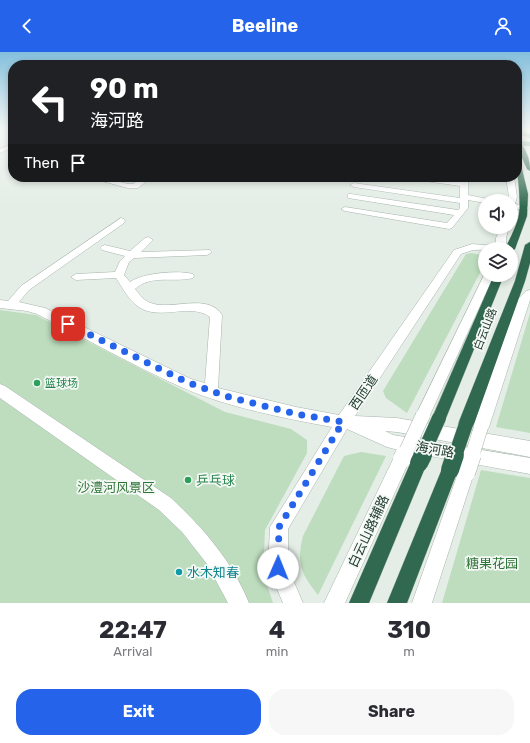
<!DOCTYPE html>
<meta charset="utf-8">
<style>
:root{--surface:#fff;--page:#f7f7f7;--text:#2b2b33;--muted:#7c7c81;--accent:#2563eb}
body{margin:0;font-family:Rubik,"Noto Sans SC",sans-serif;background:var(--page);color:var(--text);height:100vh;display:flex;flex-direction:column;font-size:15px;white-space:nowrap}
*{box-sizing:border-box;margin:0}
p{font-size:13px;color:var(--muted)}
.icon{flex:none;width:22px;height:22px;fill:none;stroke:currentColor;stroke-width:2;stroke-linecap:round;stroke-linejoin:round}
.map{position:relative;height:551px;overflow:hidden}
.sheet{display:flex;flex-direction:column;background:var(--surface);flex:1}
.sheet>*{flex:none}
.top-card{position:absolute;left:8px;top:8px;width:514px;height:122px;border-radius:16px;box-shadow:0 2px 6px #0003;background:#202124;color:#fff;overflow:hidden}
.buttons{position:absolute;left:478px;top:142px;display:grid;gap:8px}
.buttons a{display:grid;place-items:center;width:40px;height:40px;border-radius:50%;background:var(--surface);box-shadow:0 2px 6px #0003;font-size:20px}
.pin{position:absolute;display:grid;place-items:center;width:34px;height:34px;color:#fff;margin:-17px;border-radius:8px;box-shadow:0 2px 6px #0006}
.me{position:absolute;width:44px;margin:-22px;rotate:1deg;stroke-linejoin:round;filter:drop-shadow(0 0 3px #0008)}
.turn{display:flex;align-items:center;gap:14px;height:84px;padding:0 16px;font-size:18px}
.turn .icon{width:52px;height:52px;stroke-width:2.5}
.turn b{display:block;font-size:28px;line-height:34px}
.then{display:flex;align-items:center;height:38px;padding:0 16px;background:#0003;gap:8px;font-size:15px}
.eta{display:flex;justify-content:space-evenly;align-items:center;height:68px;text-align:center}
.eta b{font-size:24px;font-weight:700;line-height:28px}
.action{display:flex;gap:8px;margin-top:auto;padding:8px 16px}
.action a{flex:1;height:46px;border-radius:16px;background:var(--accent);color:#fff;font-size:16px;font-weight:700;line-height:46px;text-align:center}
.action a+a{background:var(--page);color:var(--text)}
header{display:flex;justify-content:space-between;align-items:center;height:52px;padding:0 16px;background:var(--accent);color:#fff;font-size:18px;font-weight:700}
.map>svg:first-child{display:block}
.green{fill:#beddbe}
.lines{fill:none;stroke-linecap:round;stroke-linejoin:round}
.minor-casing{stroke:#a7b5ac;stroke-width:1}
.major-casing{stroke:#c2c9c5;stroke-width:1}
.highway-casing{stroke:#c2c9c5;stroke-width:1}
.minor{fill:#fff;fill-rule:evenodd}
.major{fill:#6aa184;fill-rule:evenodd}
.highway{fill:#30694f;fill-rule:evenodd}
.minor-bridge-far1-casing{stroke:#a7b5ac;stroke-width:15;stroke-linecap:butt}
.minor-bridge-casing{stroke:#a7b5ac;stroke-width:19;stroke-linecap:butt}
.highway-bridge-far1-casing{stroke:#c2c9c5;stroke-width:15;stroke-linecap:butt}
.highway-bridge-casing{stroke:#c2c9c5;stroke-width:19;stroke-linecap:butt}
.minor-bridge-far1{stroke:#fff;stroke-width:14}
.minor-bridge{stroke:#fff;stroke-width:18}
.highway-bridge-far1{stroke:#30694f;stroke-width:14}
.highway-bridge{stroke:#30694f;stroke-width:18}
.route{stroke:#2563eb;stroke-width:7;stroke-dasharray:0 12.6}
.leisure-dot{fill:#2e9e5b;stroke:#f4f9f6;stroke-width:1.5}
.culture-dot{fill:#0f9aa8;stroke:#f4f9f6;stroke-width:1.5}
.labels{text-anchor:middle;stroke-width:3.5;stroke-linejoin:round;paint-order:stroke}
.street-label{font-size:11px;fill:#243e30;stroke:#f4f9f6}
.leisure-label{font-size:11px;fill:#27864d;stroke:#f4f9f6;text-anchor:start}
.near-street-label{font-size:13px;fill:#243e30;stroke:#f4f9f6}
.near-leisure-label{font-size:13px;fill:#27864d;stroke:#f4f9f6;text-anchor:start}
.near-park-label{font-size:13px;fill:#2f7437;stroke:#f4f9f6}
.near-culture-label{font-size:13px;fill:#0d838f;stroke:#f4f9f6;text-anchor:start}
</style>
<header><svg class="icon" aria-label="back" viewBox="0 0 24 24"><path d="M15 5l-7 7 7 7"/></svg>Beeline<svg class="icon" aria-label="person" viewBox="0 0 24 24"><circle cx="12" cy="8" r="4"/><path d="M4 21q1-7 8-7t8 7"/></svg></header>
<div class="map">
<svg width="530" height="551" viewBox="0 0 530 551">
<rect width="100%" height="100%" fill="#e4ede6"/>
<!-- green -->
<g class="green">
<polygon points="472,201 485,204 485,211 407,361 386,346 383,339 466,202"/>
<polygon points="0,258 36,263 225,360 291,377 307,388 307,401 265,478 263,521 273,551 0,551"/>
<polygon points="530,261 530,381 496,375"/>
<path d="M361,400L386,404L318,543C301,521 296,512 303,484L344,404Z"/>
<polygon points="481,418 530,426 530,551 442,551"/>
</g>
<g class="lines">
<defs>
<g id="minor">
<polygon points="13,92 13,96 0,101 0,97"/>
<polygon points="87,125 100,125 128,132 133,132 143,125 152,125 138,136 128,136"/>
<polygon points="407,125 428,125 460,129 460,125 468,125 468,143 488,147 492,149 485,149 485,151 468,148 468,156 452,176 449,177 345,159 341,157 345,155 447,171 454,163 348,146 348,142 351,142 458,158 460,156 460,151 354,135 350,133 354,131 460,146 460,134 411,127"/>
<polygon points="506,125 514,125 517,145 515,152 527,154 528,156 527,158 511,156 511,149 508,149 509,145"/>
<path d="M121,166L124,167L125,169L124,171L29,238L19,250L45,256L191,327L205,331L210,265C188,249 157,272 135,252C127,245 122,235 116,226L76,228L71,225L76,222L115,220L120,209L125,204L102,198L100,196L102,194L105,193L130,199L145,186L148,185L153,188L141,200L210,198L212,200L207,203L134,206L129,210L124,223L130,230C143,221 177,218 193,222L194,224L193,226C174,231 151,222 135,237C140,243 144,249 151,251C171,259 208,240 222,263L218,336L296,355L339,363L454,198L472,192L496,194V186L501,175H509L506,186V197L473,198L461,202L355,364L397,366L476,380L473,375L518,247L526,239L530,238V248L489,375L486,380L483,381L530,389V405L397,380L385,379L393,383L530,406V422L402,399L408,401L410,407L345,551H324L396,401L402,399L387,395L347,377L288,477V516L303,551H283L268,516L270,475L332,375C283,366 226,355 181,335C132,313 85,286 37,262L27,259L0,256V248L8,249L21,234Z"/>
<polygon points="485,221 485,223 494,223 430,363 428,368 423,370 418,368 416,363"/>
<path d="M0,332L5,334L171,446C204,477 232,509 249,551H228L207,512L182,480L159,458L0,346Z"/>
<polygon points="466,413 472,415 474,421 432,551 412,551 458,421 460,415"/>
</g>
<g id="major">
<polygon points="517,78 530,82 530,86 517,81"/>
<polygon points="517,89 530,90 530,94 517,93"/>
</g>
<g id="highway">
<path d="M517,87L519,88C526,98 530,106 530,119L527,117L517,94Z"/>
<path d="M517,107L520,109L528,142L527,164L515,197L511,200V197H505C510,186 517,174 519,162C521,144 517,126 517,107Z"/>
<polygon points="530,190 530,211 525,229 474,372 471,377 466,379 461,377 458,372 515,229 525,193"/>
<polygon points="494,223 504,223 444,371 439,373 434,371 432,366"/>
<polygon points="419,403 425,405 427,411 369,551 349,551 413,405"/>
<polygon points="450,410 456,412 458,418 407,551 387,551 444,412"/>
</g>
</defs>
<!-- minor casing -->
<use href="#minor" class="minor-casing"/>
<!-- major casing -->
<use href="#major" class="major-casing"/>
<!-- highway casing -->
<use href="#highway" class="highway-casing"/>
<!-- minor -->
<use href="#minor" class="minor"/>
<!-- major -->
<use href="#major" class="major"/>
<!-- highway -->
<use href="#highway" class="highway"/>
<defs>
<g id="minor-bridge-far1">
<polyline points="404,404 423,363"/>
<polyline points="472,404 481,375"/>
</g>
<g id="minor-bridge">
<polyline points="402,407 404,403"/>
<polyline points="466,421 472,403"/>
</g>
<g id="highway-bridge-far1">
<polyline points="422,404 439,366"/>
<polyline points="455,404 466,372"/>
</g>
<g id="highway-bridge">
<polyline points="419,411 423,403"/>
<polyline points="450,418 455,403"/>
</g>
</defs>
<!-- minor-bridge-far1 casing -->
<use href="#minor-bridge-far1" class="minor-bridge-far1-casing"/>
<!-- minor-bridge casing -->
<use href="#minor-bridge" class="minor-bridge-casing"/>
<!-- highway-bridge-far1 casing -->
<use href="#highway-bridge-far1" class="highway-bridge-far1-casing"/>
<!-- highway-bridge casing -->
<use href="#highway-bridge" class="highway-bridge-casing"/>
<!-- minor-bridge-far1 -->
<use href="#minor-bridge-far1" class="minor-bridge-far1"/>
<!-- minor-bridge -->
<use href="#minor-bridge" class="minor-bridge"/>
<!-- highway-bridge-far1 -->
<use href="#highway-bridge-far1" class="highway-bridge-far1"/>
<!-- highway-bridge -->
<use href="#highway-bridge" class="highway-bridge"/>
</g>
<!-- sky -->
<linearGradient id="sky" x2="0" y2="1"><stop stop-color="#84bfdc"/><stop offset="0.5" stop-color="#f3f7f4"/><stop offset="1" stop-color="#f3f7f4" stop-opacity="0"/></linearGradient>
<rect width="530" height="155" fill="url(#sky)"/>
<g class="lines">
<!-- route -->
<polyline class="route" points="68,272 187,330 225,344 296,362 343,370 279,475 278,516"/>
</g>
<!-- markers -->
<g class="leisure-dot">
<circle cx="37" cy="331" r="4"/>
<circle cx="188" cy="428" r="4"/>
</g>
<circle class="culture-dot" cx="179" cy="520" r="4"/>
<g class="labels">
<!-- street labels -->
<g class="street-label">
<text transform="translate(485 277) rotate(-69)" y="4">白云山路</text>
</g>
<!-- leisure labels -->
<g class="leisure-label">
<text x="45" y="335">篮球场</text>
</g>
<!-- near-street labels -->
<g class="near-street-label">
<text transform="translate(363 340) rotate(-56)" y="5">西匝道</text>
<text transform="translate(435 397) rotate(10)" y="5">海河路</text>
<text transform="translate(368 479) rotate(-65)" y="5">白云山路辅路</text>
</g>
<!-- near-leisure labels -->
<g class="near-leisure-label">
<text x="196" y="433">乒乓球</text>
</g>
<!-- near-park labels -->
<g class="near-park-label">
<text x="116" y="440">沙澧河风景区</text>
<text x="492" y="516">糖果花园</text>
</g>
<!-- near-culture labels -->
<g class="near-culture-label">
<text x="187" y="525">水木知春</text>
</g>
</g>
</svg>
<div class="buttons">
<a><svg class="icon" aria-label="sound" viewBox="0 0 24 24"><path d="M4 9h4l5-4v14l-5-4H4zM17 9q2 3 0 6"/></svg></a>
<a><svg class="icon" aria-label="layers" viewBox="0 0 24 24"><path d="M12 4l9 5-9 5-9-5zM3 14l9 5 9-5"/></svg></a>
</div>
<div class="pin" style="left:68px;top:272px;background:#d93025"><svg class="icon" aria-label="arrive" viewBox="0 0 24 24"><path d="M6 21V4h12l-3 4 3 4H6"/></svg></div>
<svg class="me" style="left:278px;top:516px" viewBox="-20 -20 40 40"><circle r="19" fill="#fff"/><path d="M0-13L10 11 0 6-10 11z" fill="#2563eb"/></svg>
<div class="top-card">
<div class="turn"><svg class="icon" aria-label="left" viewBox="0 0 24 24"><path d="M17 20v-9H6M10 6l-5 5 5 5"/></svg><div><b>90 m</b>海河路</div></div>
<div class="then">Then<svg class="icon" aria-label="arrive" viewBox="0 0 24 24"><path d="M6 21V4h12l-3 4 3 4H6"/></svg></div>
</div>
</div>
<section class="sheet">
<div class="eta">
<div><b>22:47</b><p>Arrival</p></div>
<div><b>4</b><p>min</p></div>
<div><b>310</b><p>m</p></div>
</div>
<div class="action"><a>Exit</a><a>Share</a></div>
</section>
